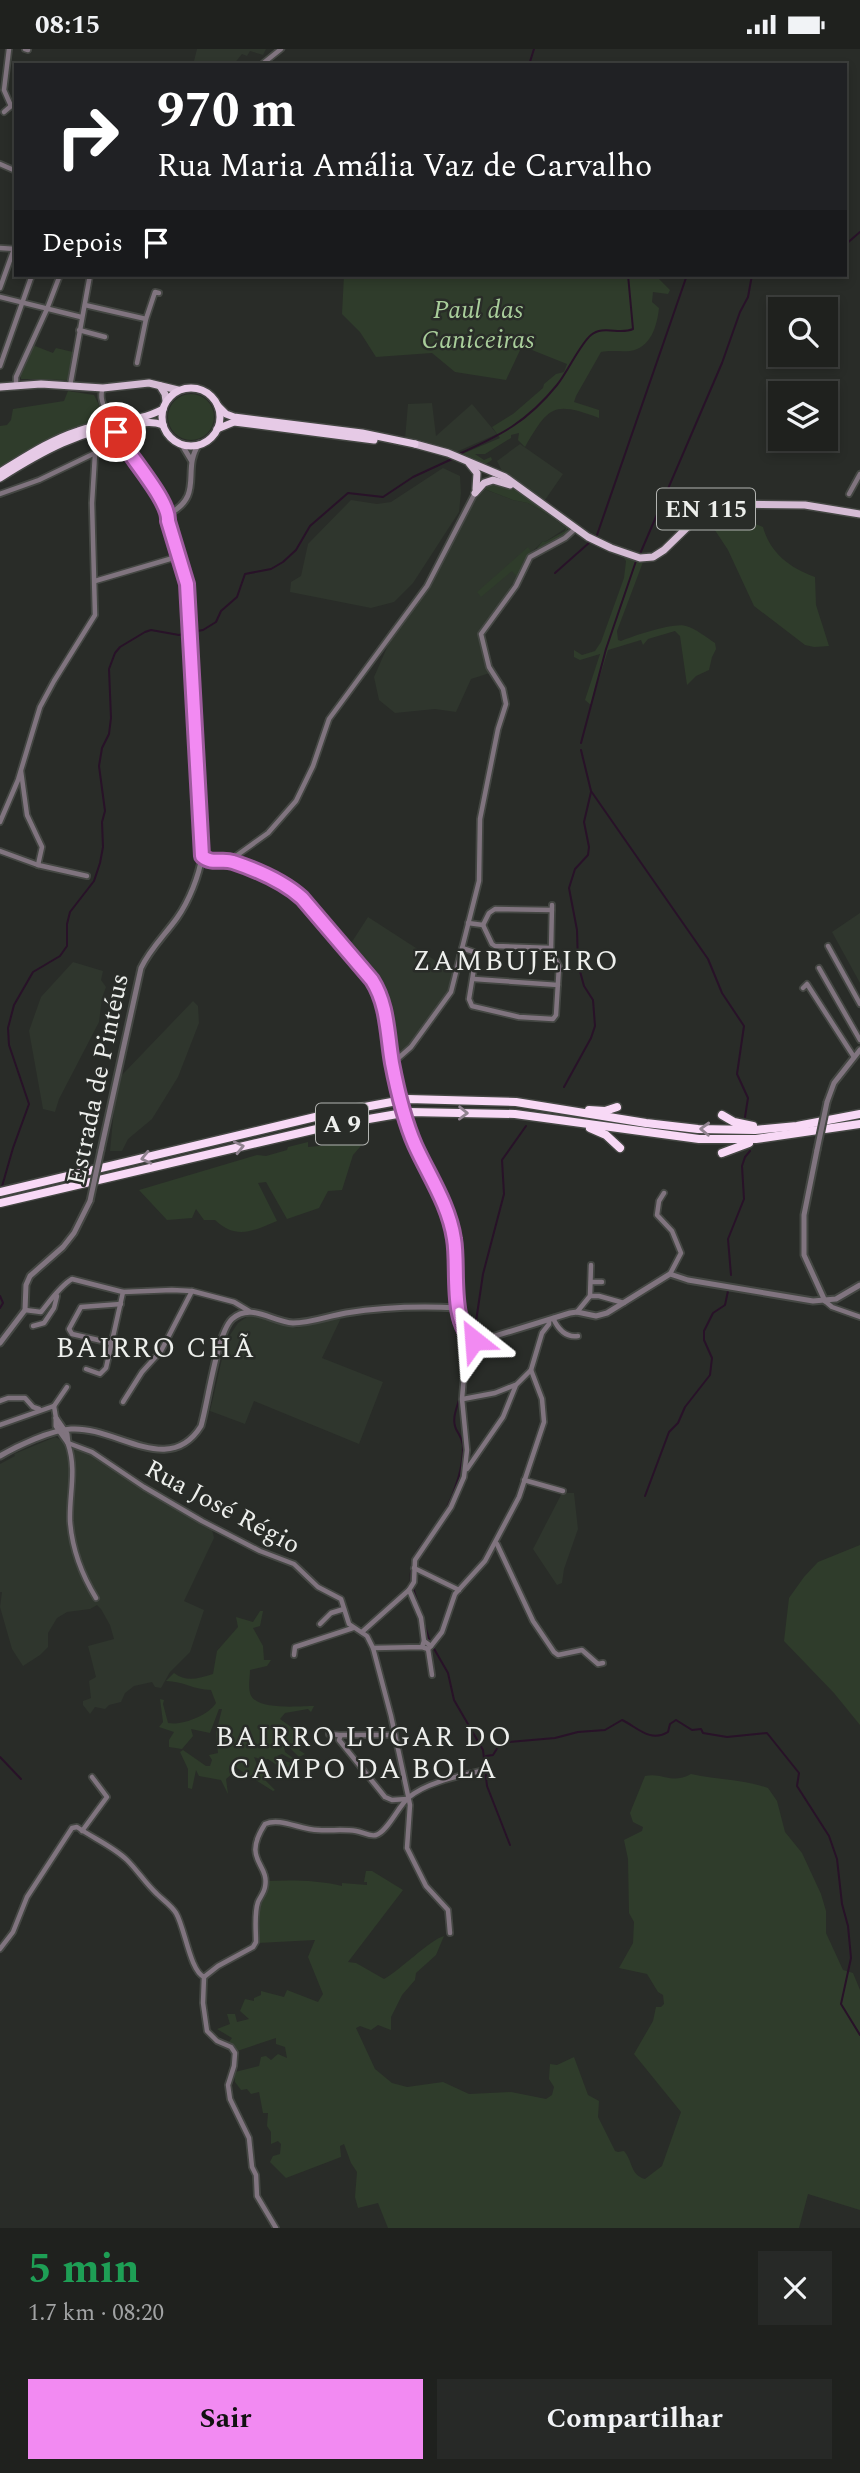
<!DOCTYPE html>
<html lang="pt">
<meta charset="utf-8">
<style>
:root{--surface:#1f211e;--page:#272927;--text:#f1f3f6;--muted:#a1a3a4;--line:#3c3e3c;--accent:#f28af2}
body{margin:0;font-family:Spectral,serif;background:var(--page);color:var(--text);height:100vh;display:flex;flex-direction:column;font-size:26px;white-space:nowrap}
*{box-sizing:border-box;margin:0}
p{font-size:23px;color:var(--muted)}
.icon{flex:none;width:38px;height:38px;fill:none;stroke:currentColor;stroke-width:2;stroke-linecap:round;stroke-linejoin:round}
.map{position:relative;height:2179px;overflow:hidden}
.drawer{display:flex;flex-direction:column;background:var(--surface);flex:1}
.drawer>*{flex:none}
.banner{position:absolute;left:14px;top:14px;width:833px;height:214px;border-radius:0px;box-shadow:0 4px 10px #0003,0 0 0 2px var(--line);background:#202124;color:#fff;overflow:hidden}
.tools{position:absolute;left:768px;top:248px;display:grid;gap:14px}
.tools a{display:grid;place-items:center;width:70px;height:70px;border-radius:0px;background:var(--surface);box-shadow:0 4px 10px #0003,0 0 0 2px var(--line);font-size:35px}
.pin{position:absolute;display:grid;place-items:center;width:60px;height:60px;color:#fff;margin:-30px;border:4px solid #fff;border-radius:50%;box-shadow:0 2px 7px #0007}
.me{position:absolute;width:77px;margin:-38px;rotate:332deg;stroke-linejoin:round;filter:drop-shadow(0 0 5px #0008)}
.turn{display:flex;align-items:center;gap:24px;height:147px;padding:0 28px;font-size:32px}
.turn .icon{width:91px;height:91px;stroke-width:2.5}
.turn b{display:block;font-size:49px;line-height:60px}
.then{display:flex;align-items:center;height:66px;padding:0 28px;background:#0003;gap:14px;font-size:26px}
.round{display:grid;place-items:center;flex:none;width:74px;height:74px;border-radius:0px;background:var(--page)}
.headline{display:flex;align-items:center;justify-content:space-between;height:119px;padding:0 28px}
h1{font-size:42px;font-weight:700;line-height:52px;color:#1e9e55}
.cta{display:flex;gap:14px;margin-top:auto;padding:14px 28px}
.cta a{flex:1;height:80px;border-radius:0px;background:var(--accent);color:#111;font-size:28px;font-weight:700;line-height:80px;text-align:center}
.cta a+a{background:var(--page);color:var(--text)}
.status{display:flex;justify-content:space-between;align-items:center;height:49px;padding:0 35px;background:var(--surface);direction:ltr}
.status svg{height:19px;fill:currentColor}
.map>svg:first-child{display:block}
.built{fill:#2f362d}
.green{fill:#2f3c2b}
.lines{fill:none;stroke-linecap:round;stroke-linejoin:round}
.stream{stroke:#281228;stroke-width:2}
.minor-casing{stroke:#444743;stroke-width:8}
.tertiary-casing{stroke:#444743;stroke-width:9}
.primary-casing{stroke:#444743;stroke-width:10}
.trunk-casing{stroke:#444743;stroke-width:10}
.motorway-casing{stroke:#444743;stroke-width:11}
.minor{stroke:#80747f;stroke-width:4.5}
.tertiary{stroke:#80747f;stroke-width:5}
.primary{stroke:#d5bcd5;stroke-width:7}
.trunk{stroke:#e6cae6;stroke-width:7}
.motorway{stroke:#f8d9f6;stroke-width:8}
.tertiary-bridge-casing{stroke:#444743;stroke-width:9;stroke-linecap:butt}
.tertiary-bridge{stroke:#80747f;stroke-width:5}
.oneway{stroke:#90828f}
.route-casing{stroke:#9d5a9d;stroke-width:18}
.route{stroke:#f28af2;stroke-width:12}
.labels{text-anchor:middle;stroke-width:5;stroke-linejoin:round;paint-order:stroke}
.shield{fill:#292c28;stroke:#b2b4b1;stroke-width:2}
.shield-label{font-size:24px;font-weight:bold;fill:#edefec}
.park-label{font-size:26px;font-style:italic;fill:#a8cd9a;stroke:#292c28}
.street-label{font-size:26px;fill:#edefec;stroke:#292c28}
.neighbourhood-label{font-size:28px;letter-spacing:2px;fill:#edefec;stroke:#292c28}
</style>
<div class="status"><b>08:15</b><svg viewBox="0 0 49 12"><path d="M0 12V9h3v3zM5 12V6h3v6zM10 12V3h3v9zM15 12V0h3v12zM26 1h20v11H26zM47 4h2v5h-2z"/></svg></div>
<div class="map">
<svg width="860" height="2179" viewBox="0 0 860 2179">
<rect width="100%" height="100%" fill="#292c28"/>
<!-- built -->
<g class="built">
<polygon points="197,0 266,0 263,6 250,2 247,7 242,5 233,16 193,16"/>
<polygon points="432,354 436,387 472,355 497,385 454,404 429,394 405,390 408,355"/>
<polygon points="520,395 563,425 545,451 502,422 497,412"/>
<polygon points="443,419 460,427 461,444 459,463 413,534 394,553 371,559 290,543 291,533 301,527 308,495 351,451 377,455 391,453"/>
<polygon points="482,439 513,451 528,454 552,468 566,479 545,493 543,492 524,511 517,528 480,583 479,590 490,624 471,630 456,663 435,660 395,664 379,651 374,628 389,594 428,539"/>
<polygon points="860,864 860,934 832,883"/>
<polygon points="368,868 453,923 449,940 428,971 407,999 397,1007 394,1008 385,949 376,931 348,899"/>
<polygon points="73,913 103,922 101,931 106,938 102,949 99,973 59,1050 55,1063 43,1060 29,982 41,948"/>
<polygon points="193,952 198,957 199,974 178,1028 152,1070 128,1090 122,1102 110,1102 114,1060 122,1026"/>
<polygon points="248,1267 256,1267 296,1279 341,1269 322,1309 383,1333 359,1395 254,1352 245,1375 210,1362 226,1292 238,1274"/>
<polygon points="55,1388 91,1405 164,1453 212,1480 214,1489 184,1552 204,1561 190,1603 170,1623 161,1639 155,1638 152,1633 134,1637 125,1644 121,1653 109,1656 105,1660 95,1658 90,1665 83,1656 83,1652 91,1649 89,1632 96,1628 88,1597 114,1590 110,1576 101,1560 97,1556 90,1560 67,1563 57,1569 48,1584 48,1598 40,1606 23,1617 12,1600 0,1558 2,1543 0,1543 0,1415 15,1407 14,1405"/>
<polygon points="562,1444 574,1444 578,1480 564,1520 562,1534 557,1536 533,1500"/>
</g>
<!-- green -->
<g class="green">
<path d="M344,226H655L670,241L668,245L653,243L652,253L659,259C657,277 651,299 630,302C620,303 611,301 601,303L576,347L574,353L599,361V369C553,352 549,357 525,398L518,391L519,384L511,386V389L485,405H475L484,411L491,408L492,411L486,415L462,405L500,389L492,378L513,365L543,339L544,335L556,325L564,323L567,315L522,297L506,331L455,323L432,304L376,308L360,283L342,265Z"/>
<polygon points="35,297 53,304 56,299 73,303 68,331 21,330 20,325 32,298"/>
<polygon points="68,342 94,346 106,370 38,396 0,419 0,377 7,376 11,371 13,360 64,352"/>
<circle cx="191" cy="368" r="23"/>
<path d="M490,434C519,435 545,461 568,477C567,489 548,500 537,499L543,492L545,493L565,482L566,479L552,468L528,454L513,451L482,439Z"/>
<path d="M721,458L752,460L753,474L763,478C770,504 790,519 815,528L816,556L829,597L814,598L805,596L754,557L728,501L709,472L708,464Z"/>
<polygon points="528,498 532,504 524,511 517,528 512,522 481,548 477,543"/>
<path d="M624,509L643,513L617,582L618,591L621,592C633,587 675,573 686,577C696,580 706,588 715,594L716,600L712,608L709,621L696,627L687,636L680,587L675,582L648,590L643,596L641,591L608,601L591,656L585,651L600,605L580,611L574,608V601L582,606L595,602L601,593L624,529L626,512Z"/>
<path d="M356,1087L367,1090L353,1106L342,1141L328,1142L319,1159L287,1170L266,1133L258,1134L277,1172C253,1182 236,1191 215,1171H204L196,1160L192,1169L167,1171L139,1141L257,1106L266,1107L287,1101L288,1098L308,1093V1098L329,1096L331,1091Z"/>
<polygon points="860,1496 860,1676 834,1644 784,1592 789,1549 804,1528 818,1513"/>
<path d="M260,1562H263L260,1577L253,1579L263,1597L264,1611H271L267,1617L250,1621C250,1628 248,1637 250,1644C254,1662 299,1657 314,1657L311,1663L308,1660L285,1664L280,1670L301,1685L302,1698L299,1701L305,1705L299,1708L290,1699L284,1698L285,1703L293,1709L291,1710L282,1705L277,1707L287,1713L295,1714L294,1720L288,1724L268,1710L263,1711L254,1708L258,1718L267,1726L265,1731L275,1741L273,1742L232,1716L233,1724L226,1730L228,1745L221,1731L199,1727L196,1721L192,1740L188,1739V1720L180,1703L183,1701L206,1717H210L212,1711L209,1706L218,1704L216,1684L222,1660H219L210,1684L191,1680L193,1687L182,1700L169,1698V1691L174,1683L159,1678L163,1673L160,1650L164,1651L163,1655L168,1674C182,1677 209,1666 216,1654L211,1641C194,1641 183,1632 166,1632L174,1624C187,1634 199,1629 213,1625L217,1602L238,1578L236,1568L253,1573Z"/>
<path d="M691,1725C717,1731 743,1730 768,1739L777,1752L785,1783L802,1804L821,1845L826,1862V1884L843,1921L853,1924L860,1941V2161L808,2145L799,2179H388L378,2154L358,2159L355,2148L357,2123L351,2114L344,2095L340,2097L341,2108L286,2129L270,2113L273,2107L280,2105L281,2095L278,2092L271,2095V2083L267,2077L268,2064H263L259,2043L251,2045L247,2040L241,2041L235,2033L234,2025L235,2023L259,2017L261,2008L266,2007L271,2011L278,2005L287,2009L285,1998L276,1995V1989L237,2002L229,1993L232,1989L217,1980L230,1975L227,1965H235L237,1973L249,1970L240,1962L245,1950L254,1952V1949L261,1946V1942L284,1948L287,1941L318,1953L323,1945L308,1908L315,1891L258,1894L260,1872L258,1864L267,1832C291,1831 318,1831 342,1837V1834L367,1836V1833H364L366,1822H372L403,1841L348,1913L356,1914L384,1930C402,1920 428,1892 444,1887L436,1906L416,1924L415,1931L402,1946L391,1968V1981L378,1976L371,1981L360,1977L356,1979L375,2020L392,2034L407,2038L443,2033L469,2045L511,2043L546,2050L552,2046L554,2038L549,2030L550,2015L557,2016L574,2008L588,2046L599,2052L598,2068L615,2102L618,2103L624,2102C633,2112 630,2126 645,2130L662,2117L681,2063L634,2005L653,1972L656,1958H661L664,1955L663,1946L658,1943L647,1925L619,1919L633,1894L634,1873L629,1864L628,1810L624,1791L642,1782L643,1778L633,1773L630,1764L645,1727C663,1723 671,1736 691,1725Z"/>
</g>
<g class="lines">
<!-- stream -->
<g class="stream">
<polyline points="529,16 534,0"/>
<polyline points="845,196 860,183"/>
<path d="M459,405C501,386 527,373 557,336C567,324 580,295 591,286C603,276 620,286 633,280L628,226"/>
<polyline points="597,486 687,226"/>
<polyline points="640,505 722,314 740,263 748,248 752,226"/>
<polyline points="555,524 590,493"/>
<polyline points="192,583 203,581 216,573 221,562 237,548 245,525 271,520 283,513 296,501 310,477 348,444 383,448 413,428 452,410"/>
<polyline points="581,694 606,600 636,512"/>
<polyline points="581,701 591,742 708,910 722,944 744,977 737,1025 748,1049 745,1068"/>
<polyline points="564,1038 591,989 595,977 593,951 584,937 578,915 577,881 569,839 575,820 588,806 589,798 584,773 591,743"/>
<polyline points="1,1141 13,1099 29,1055 9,996 8,979 14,956 33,923 60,907 67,897 67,875 70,863 94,832 100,814 103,798 102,773 105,762 99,717 102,699 109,685 111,669 109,620 115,604 120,598 145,583 151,581 179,586 186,584"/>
<polyline points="731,1226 728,1190 744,1150 742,1117 745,1108 750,1102"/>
<polyline points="0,1247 3,1254 0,1259"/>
<polyline points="462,1331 461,1312 474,1286 483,1225 504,1145 502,1111 526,1077"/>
<polyline points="645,1447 669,1383 678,1374 685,1358 710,1326 712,1309 704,1291 704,1282 713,1264 725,1256 728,1242"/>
<path d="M446,1461C455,1443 464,1416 463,1396C462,1389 459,1386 456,1380C451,1369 458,1357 460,1347"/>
<path d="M411,1534C409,1510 417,1501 431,1483"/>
<polyline points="413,1539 430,1593"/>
<polyline points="433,1598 448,1624 454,1651 483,1701 487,1737 510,1796"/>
<path d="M486,1707L493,1706L498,1698L509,1693L555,1689L578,1683L605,1681L622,1671C637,1678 650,1694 668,1683L670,1675L676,1671L692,1681L701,1680L703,1684L727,1688L767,1684L799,1724L797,1737L829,1787L837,1810L842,1855L848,1877L851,1909L841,1955L860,1986"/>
<polyline points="0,1708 21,1730"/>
</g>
<defs>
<g id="minor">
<polyline points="9,0 4,41 11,57"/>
<polyline points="25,0 28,1"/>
<polyline points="261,16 281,0"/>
<polyline points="4,63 11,57"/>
<polyline points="0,115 16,122"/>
<polyline points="0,199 16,200"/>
<polyline points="0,239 14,200"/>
<polyline points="0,248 81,268"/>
<polyline points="85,256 146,270"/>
<polyline points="79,281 105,288"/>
<polyline points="137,314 146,270 155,243 159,244"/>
<polyline points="0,317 32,226"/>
<polyline points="16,336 16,328 47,260 60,226"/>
<polyline points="70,337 90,226"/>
<path d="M103,339C98,350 106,361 111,373"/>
<polyline points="116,383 120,392 143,421 169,466"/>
<polyline points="0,445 39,431 120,392"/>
<polyline points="849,445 860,425"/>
<polyline points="95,532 180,507"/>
<polyline points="21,722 27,766 42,798 38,816 87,827"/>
<polyline points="0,773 18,731 40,658 54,632 95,566 92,454 95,405"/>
<polyline points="0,802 38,816"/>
<polyline points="229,812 268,784 296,752 313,717 329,670 427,537 475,444"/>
<polyline points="468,874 483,876 489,864 495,860 552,861"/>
<polyline points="483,876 492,895 495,897 551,899"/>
<polyline points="828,897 860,955"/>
<polyline points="462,899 474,903 476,907 469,950 472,957 519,968 553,970 556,966 559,917 551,902 552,856"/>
<polyline points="819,919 860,991"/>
<polyline points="474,930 558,936"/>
<polyline points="803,939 807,935 854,1008"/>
<polyline points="394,1013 411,998 451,943 479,832 480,770 498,680 506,655 503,640 489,618 481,585 516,537 530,508 565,489 576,479"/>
<polyline points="664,1144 659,1152 657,1166 672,1182 681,1204 670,1225"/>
<polyline points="591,1233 602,1233"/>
<polyline points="590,1247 599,1247 624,1254"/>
<polyline points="825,1252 832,1258 860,1268"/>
<path d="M25,1261L41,1263C50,1252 60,1237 72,1230L123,1243L172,1241L192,1242L234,1253L249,1262"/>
<polyline points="577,1263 590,1247 591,1216"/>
<path d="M553,1269C558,1280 565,1289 578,1287"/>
<polyline points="33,1277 44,1274 54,1259 57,1247"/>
<polyline points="111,1294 72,1285 69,1280 81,1258 121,1255"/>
<polyline points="86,1320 100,1325 106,1319 123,1243"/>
<polyline points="463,1350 495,1344 515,1336"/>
<polyline points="0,1352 8,1349 25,1349 33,1358 39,1360"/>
<polyline points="123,1353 142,1323 161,1302 192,1242"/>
<polyline points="54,1357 67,1338"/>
<polyline points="0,1376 51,1358 54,1357 56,1369"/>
<polyline points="68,1394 92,1403 144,1438 202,1472 260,1502 294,1515 318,1538 341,1550 349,1575 367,1587 373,1599 391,1667 410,1756 407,1799 426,1837 448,1861 450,1884"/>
<path d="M68,1395C77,1421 69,1445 70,1472C72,1500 82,1526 96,1549"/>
<polyline points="467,1420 503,1368 516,1336 531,1321 542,1284 549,1275 549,1271"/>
<polyline points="524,1431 563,1442"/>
<polyline points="497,1495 533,1572 554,1603 558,1606 582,1601 598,1615 603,1614"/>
<polyline points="414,1519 459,1541"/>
<polyline points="320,1575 331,1564 344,1560"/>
<polyline points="362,1583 409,1541"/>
<polyline points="424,1592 421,1569 409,1541 414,1533 415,1511 451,1458 464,1428 467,1401 462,1350 465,1314 474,1291"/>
<polyline points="431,1597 442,1583 455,1545 485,1512 519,1448 544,1373 542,1350 531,1321"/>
<polyline points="373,1599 422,1598 428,1600 431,1597 424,1592 422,1598"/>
<polyline points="428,1600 432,1626"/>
<polyline points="294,1606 295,1598 353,1579"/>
<polyline points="329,1685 340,1686"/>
<polyline points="394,1686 341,1686 339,1691 385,1748 392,1751 407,1750"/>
<polyline points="82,1782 107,1748 92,1728"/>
<path d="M0,1900L13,1883L27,1848L72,1779L77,1778C93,1789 114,1798 127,1811C138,1822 146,1835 157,1845C163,1851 171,1856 176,1864C185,1879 190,1922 204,1928L218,1917L253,1898L256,1893C256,1880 254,1865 258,1853C260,1848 264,1844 265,1838C270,1814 241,1812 265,1775C280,1768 301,1781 318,1781C330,1782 343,1780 356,1782C363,1783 370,1788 376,1786C387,1783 398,1758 408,1749C427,1732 465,1726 489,1720"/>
<polyline points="204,1928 203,1954 207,1982 217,1992 231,1998 235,2004 234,2017 228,2036 230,2050 249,2089 252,2118 256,2126 257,2147 276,2179"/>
</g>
<g id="tertiary">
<polyline points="182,396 191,411"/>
<path d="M202,807C212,816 222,809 233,813C258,821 283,833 302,849L372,931L381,945L384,957L398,1038"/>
<polyline points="827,1053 834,1034 860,1001"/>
<path d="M411,1084C423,1120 447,1150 454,1189C459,1216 448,1274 474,1291H482L570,1264L577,1263L596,1267L607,1264L670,1225L688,1231L813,1252L836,1250L860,1236"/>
<path d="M101,1101L141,919C150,900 164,887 177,869C189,852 199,827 202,807L187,535L168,470L169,465C205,446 181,421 199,395"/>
<polyline points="817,1101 804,1166 804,1206 825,1252"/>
<polyline points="0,1294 25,1261 26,1236 30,1227 63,1198 74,1184 90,1152"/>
<polyline points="56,1369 56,1377 68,1394"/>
<polyline points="56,1369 67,1385 68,1394"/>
<path d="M0,1407C17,1397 51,1381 71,1380C116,1377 169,1429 201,1377C208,1353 217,1284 232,1270C251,1253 272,1273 293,1274C311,1274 328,1267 346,1264C384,1258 420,1257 458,1259"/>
</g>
<g id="primary">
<polyline points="160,337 165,345 166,352"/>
<polyline points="0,338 41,335 103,339 149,334 178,341"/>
<polyline points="415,395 448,404 505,428 588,488 611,499 640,509 653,508 664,501 702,464 720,455 805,456 860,465"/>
<polyline points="469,414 477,424 476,440"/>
<polyline points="475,444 484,434 493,431 510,436"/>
</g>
<g id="trunk">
<circle cx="191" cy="368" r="29"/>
<polyline points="218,357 226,365 234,368 362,384 415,395"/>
<polyline points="217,380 234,373 374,391"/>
<path d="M0,423C25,408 50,391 78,382C105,372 138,374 163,360"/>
<path d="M0,429C41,403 82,380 131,375C142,374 152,372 163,376"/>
</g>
<g id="motorway">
<polyline points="589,1061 605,1062 617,1058"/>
<polyline points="722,1066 734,1073 753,1077"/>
<polyline points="590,1079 606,1086 620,1099"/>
<polyline points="722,1104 749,1094"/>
<polyline points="0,1143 332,1064 408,1050 516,1053 646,1074 698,1080 755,1081 797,1077 860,1065"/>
<polyline points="0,1154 334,1076 409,1063 515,1065 699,1090 756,1090 860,1075"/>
</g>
</defs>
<!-- minor casing -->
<use href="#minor" class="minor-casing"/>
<!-- tertiary casing -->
<use href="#tertiary" class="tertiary-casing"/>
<!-- primary casing -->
<use href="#primary" class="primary-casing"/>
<!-- trunk casing -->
<use href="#trunk" class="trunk-casing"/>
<!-- motorway casing -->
<use href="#motorway" class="motorway-casing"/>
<!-- minor -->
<use href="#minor" class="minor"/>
<!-- tertiary -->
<use href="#tertiary" class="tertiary"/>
<!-- primary -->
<use href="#primary" class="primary"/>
<!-- trunk -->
<use href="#trunk" class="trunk"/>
<!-- motorway -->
<use href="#motorway" class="motorway"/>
<defs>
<g id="tertiary-bridge">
<polyline points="398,1038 411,1084"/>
<polyline points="817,1101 827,1053"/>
<polyline points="90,1152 101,1101"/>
</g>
</defs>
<!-- tertiary-bridge casing -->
<use href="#tertiary-bridge" class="tertiary-bridge-casing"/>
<!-- tertiary-bridge -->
<use href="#tertiary-bridge" class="tertiary-bridge"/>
</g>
<!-- one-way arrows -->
<defs><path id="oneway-chevron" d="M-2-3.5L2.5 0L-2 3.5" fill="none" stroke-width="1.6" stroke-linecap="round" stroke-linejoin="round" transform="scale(1.75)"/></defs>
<g class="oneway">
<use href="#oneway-chevron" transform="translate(463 1064) rotate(1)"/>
<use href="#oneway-chevron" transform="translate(705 1080) rotate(-178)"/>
<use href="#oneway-chevron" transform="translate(239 1098) rotate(-13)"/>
<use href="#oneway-chevron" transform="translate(146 1109) rotate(167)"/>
</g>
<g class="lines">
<defs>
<path id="route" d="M116,383C126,404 170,451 168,472L187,535L202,807C212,816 222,809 233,813C257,821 283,832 302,849L372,931C388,956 387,985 392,1014C397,1040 404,1071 415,1096C429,1127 449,1156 454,1190C459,1217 449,1275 474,1291"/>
</defs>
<!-- route casing -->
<use href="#route" class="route-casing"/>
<!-- route -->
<use href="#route" class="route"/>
</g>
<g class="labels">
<!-- shield labels -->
<g class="shield">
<rect x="657" y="439.5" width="98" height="41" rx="5"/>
<rect x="316" y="1054.5" width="52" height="41" rx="5"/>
</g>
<g class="shield-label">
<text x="706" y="468">EN 115</text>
<text x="342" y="1083">A 9</text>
</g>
<!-- park labels -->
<g class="park-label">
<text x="478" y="269">Paul das<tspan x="478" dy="30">Caniceiras</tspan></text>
</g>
<!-- street labels -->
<g class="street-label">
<text transform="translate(97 1030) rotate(-78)" y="9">Estrada de Pintéus</text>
<text transform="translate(223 1457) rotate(28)" y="9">Rua José Régio</text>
</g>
<!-- neighbourhood labels -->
<g class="neighbourhood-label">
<text x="516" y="921">ZAMBUJEIRO</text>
<text x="156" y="1308">BAIRRO CHÃ</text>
<text x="364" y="1697">BAIRRO LUGAR DO<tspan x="364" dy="32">CAMPO DA BOLA</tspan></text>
</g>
</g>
</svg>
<div class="tools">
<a><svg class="icon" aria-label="search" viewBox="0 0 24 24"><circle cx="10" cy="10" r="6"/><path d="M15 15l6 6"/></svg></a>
<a><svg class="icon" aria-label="layers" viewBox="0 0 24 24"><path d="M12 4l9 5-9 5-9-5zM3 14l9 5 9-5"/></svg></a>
</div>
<div class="pin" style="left:116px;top:383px;background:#d93025"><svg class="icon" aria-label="arrive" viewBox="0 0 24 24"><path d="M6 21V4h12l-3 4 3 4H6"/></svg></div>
<svg class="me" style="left:474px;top:1291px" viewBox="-20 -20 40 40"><path d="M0-17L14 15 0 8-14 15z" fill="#f28af2" stroke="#fff" stroke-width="4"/></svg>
<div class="banner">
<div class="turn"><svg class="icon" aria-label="right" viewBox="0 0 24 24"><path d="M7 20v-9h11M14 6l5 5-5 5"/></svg><div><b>970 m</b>Rua Maria Amália Vaz de Carvalho</div></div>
<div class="then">Depois<svg class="icon" aria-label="arrive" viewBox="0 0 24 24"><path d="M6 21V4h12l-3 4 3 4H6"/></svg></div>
</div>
</div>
<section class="drawer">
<div class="headline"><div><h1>5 min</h1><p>1.7 km · 08:20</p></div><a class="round"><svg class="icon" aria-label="close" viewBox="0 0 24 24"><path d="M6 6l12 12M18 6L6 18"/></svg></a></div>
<div class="cta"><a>Sair</a><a>Compartilhar</a></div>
</section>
